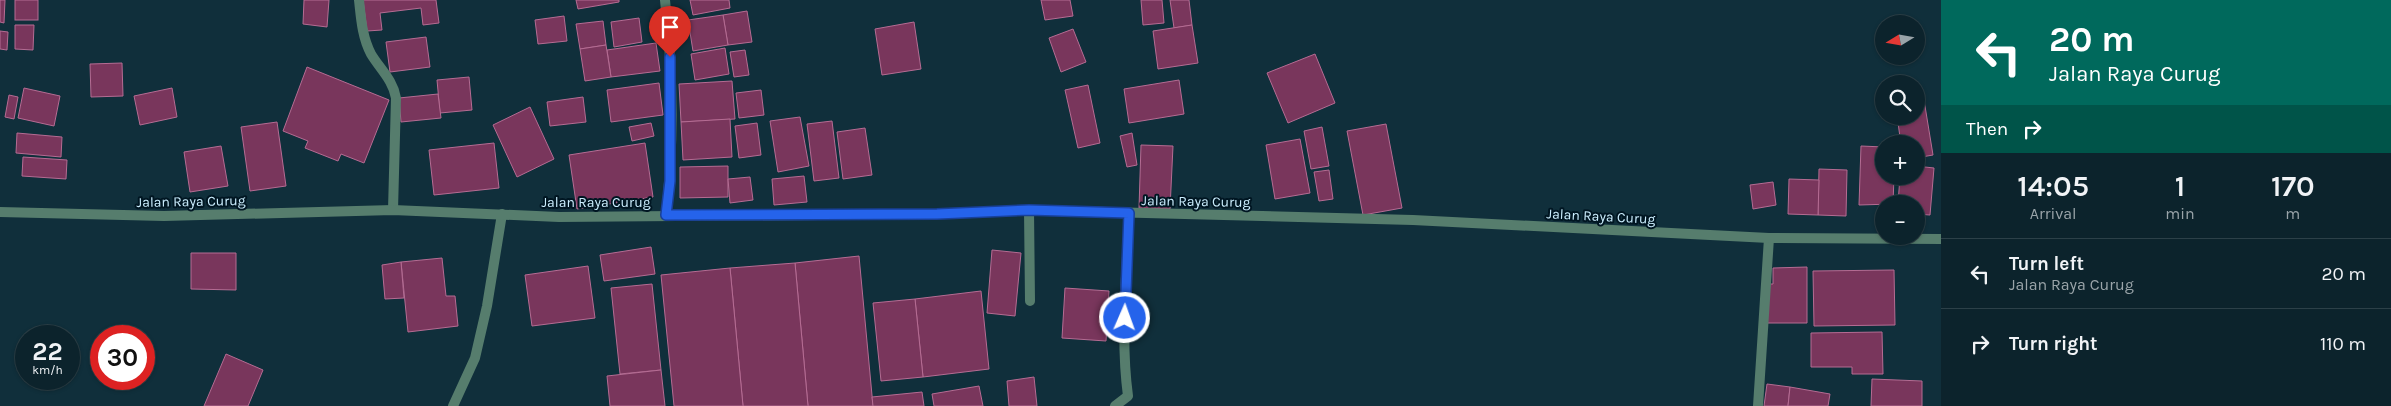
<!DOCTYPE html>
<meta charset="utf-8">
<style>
:root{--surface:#0c232c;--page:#152b34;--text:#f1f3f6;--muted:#9aa4a9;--line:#2c4048}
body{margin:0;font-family:Karla,sans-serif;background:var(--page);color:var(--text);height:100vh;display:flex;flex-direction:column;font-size:19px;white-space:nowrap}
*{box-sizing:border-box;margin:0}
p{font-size:16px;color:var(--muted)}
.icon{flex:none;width:28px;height:28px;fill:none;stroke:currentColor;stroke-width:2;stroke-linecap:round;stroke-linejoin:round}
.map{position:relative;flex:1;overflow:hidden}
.sheet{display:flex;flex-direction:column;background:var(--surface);width:450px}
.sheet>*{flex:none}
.hud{background:#00695c;color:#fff;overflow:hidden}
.needle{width:32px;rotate:259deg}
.tools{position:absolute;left:1875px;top:15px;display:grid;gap:10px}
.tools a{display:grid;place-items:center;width:50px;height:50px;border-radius:50%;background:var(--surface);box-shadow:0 1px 4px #0004,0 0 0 1px var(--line);font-size:25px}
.speed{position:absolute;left:15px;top:325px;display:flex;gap:10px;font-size:25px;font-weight:700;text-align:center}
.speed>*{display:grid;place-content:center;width:65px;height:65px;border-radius:50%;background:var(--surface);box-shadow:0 1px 4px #0004,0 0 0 1px var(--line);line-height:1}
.speed small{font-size:12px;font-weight:400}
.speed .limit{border:8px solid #d22;background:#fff;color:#111}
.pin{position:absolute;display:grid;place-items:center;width:42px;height:42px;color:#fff;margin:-51px -21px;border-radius:50% 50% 50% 0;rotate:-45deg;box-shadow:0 0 5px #0007}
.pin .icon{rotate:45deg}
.me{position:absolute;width:55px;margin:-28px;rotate:2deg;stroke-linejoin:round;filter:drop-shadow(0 0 4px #0008)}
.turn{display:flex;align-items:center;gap:18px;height:105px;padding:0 25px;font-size:22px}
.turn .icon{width:65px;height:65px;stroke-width:2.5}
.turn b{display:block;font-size:35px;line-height:42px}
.then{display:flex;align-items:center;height:48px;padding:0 25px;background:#0003;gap:10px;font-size:19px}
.eta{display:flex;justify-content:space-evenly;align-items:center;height:85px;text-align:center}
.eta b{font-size:30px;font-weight:600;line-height:35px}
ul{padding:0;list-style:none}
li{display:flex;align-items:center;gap:15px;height:70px;padding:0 25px;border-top:1px solid var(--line)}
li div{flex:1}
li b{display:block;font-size:19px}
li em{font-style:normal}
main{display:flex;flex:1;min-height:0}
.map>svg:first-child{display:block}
.building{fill:#79365c;stroke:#b56c93}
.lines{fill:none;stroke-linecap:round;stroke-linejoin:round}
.service{stroke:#567d6d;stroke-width:10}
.minor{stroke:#567d6d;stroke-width:10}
.tertiary{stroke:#567d6d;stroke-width:10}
.route-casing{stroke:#184099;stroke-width:12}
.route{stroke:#2563eb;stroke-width:9}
.labels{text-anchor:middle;stroke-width:4;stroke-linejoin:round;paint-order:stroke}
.street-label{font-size:14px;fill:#cbeefe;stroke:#001622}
</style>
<main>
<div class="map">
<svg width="1941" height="406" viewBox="0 0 1941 406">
<rect width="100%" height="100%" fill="#102f3b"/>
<!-- building -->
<g class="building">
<polygon points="0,0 5,0 4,23 0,22"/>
<rect x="15" y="0" width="23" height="20"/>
<polygon points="304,0 329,0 327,27 303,24"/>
<polygon points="363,0 436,0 439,23 423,25 421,8 380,13 382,30 367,31"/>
<polygon points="576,0 619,0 619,2 578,9"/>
<polygon points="690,0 729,0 730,8 693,15"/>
<polygon points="1041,0 1070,0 1073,16 1045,20"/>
<polygon points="1141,0 1162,0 1164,23 1143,25"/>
<polygon points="1170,0 1189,0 1192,25 1174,28"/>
<polygon points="747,11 752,42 728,45 723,15"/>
<polygon points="723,15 728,45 693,51 688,20"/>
<polygon points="564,16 567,41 538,44 535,20"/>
<polygon points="639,18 642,42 614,47 611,22"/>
<polygon points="603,21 606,45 580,49 576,24"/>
<polygon points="914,22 921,69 882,75 875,29"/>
<polygon points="15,25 34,25 33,50 15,49"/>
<polygon points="1192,25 1198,63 1158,69 1153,31"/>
<polygon points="1073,29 1086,62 1061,72 1049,38"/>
<polygon points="0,31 8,32 7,50 0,49"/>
<polygon points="426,37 430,67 390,72 386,42"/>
<polygon points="656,43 660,71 611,77 607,50"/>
<polygon points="606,45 611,77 585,81 580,49"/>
<polygon points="725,48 729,74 695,80 691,54"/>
<polygon points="745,50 749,75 734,77 730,52"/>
<polygon points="1315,54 1335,103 1288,123 1267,73"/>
<polygon points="122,63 123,96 91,97 90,64"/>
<polygon points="307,67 389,100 364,163 341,154 338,161 305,148 308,141 283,131"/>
<polygon points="469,77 472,110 440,113 437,80"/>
<polygon points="1179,80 1184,114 1129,123 1124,89"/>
<polygon points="732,81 735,119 681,122 679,84"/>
<polygon points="659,83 663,115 611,122 607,90"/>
<polygon points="1088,85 1100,143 1078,148 1065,90"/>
<polygon points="24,88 60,96 54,126 18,118"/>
<polygon points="172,88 177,117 140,125 134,96"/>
<polygon points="761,90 764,115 739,118 736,93"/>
<polygon points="438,94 441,118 401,122 399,98"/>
<polygon points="9,95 18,97 14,119 5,117"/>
<polygon points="583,97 586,122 550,126 547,102"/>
<polygon points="1924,100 1933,155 1916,158 1916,144 1901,144 1897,116 1916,116 1916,101"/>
<polygon points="530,107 554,159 517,177 493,125"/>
<polygon points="800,117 809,166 778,172 770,121"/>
<polygon points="730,119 732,157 683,160 681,122"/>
<polygon points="832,121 839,178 814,181 807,124"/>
<polygon points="277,122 286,186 250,191 241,127"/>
<polygon points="651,123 654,136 632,141 629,127"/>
<polygon points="757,123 761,155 739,158 735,126"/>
<polygon points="1386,124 1402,208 1363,215 1347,131"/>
<polygon points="1322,127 1329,166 1311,169 1304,131"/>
<polygon points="865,128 872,175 843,179 837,132"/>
<polygon points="17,133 62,137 61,157 16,153"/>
<polygon points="1132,133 1137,165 1127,167 1120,136"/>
<polygon points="1300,139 1310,193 1275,199 1266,145"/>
<polygon points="494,143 499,188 434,195 429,150"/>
<polygon points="645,143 653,197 577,209 569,155"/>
<polygon points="1141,145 1173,146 1170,209 1139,208"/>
<polygon points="221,146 228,186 190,192 184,152"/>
<polygon points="1861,146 1884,147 1884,176 1894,176 1893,204 1859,205"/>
<polygon points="23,157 67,160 66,179 22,176"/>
<polygon points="728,166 728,197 680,198 680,167"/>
<polygon points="1916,166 1934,168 1930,215 1916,214 1916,204 1898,204 1900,176 1916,176"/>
<polygon points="1819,169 1847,170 1846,216 1818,215"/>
<polygon points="1329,170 1333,199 1319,201 1314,172"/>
<polygon points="804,176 807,202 774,205 772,179"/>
<polygon points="750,177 753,200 730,203 728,179"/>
<polygon points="1789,179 1819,180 1818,215 1788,214"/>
<polygon points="1773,182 1776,205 1753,209 1750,185"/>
<polygon points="651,247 655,274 604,281 600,255"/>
<polygon points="992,250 1021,253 1015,316 987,313"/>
<polygon points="191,253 236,253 236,290 191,289"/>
<polygon points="859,256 873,406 808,406 795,263"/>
<polygon points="442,258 446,296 455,296 458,326 408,332 401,262"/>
<polygon points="401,262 404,298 385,299 382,265"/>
<polygon points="795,263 808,406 743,406 730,268"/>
<polygon points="588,266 595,318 532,326 525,275"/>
<polygon points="1807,267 1807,323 1767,323 1767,284 1773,284 1773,268"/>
<polygon points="730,268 743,406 674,406 661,275"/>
<polygon points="1894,270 1895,325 1814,326 1813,271"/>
<polygon points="652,284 661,370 620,374 611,288"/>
<polygon points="1065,288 1109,291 1106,341 1062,338"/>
<polygon points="981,291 989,369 923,377 915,299"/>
<polygon points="915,299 923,377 881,381 873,303"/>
<polygon points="1882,332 1883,374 1852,374 1852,367 1811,367 1811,333"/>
<polygon points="226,354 263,370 248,406 204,406"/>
<polygon points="661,370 665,406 610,406 607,376"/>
<polygon points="1034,377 1037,406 1009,406 1007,381"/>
<polygon points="1872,379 1922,381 1922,406 1871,406"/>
<polygon points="1767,384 1790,387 1788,406 1764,406"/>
<polygon points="979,386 983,406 934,406 932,394"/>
<polygon points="1790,387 1830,394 1828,406 1788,406"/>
<polygon points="922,392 924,406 873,406 872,397"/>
</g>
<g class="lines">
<!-- service -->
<polyline class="service" points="453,406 475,358 487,306 502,214"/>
<!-- minor -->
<g class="minor">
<path d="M359,0C361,18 362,37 371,54C380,69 393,80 396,98L393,210"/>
<path d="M665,0C673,71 674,144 666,215"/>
<polyline points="1029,210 1030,301"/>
<path d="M1115,406L1128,396C1120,336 1127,274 1129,213"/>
<polyline points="1758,406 1769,238"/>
</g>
<!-- tertiary -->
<polyline class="tertiary" points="0,212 164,216 393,210 559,217 937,214 1029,210 1413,220 1769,238 1941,239"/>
</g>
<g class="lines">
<defs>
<polyline id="route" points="670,57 670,181 666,215 937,214 1029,210 1129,213 1125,318"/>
</defs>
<!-- route casing -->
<use href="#route" class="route-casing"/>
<!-- route -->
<use href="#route" class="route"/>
</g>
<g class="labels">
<!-- street labels -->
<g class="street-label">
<text transform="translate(191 201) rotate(-1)" y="5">Jalan Raya Curug</text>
<text transform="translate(1196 201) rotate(1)" y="5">Jalan Raya Curug</text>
<text x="596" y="207">Jalan Raya Curug</text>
<text transform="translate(1601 216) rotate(3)" y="5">Jalan Raya Curug</text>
</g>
</g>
</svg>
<div class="tools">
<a><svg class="needle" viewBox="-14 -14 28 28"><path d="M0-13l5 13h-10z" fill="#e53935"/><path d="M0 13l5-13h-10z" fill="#9aa4a9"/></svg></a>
<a><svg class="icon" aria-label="search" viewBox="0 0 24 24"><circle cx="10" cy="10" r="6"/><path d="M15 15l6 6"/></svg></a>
<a>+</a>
<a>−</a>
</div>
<div class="speed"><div>22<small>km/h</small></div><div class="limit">30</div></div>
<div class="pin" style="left:670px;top:57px;background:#d93025"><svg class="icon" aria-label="arrive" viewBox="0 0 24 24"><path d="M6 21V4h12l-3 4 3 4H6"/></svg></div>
<svg class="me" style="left:1125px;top:318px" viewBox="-20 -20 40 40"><circle r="17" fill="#2563eb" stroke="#fff" stroke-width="3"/><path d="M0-11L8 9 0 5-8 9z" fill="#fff"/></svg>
</div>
<section class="sheet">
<div class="hud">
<div class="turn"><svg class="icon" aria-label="left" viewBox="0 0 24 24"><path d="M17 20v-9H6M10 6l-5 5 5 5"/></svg><div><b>20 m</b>Jalan Raya Curug</div></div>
<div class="then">Then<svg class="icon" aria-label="right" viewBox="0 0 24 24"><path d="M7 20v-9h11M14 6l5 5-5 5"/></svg></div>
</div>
<div class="eta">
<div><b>14:05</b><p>Arrival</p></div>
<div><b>1</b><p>min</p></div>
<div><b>170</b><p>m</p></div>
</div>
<ul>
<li><svg class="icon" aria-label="left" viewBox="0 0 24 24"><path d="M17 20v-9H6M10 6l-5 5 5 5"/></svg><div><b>Turn left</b><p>Jalan Raya Curug</p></div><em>20 m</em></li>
<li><svg class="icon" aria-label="right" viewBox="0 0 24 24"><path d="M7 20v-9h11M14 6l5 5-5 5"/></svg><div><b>Turn right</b></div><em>110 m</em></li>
</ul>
</section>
</main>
